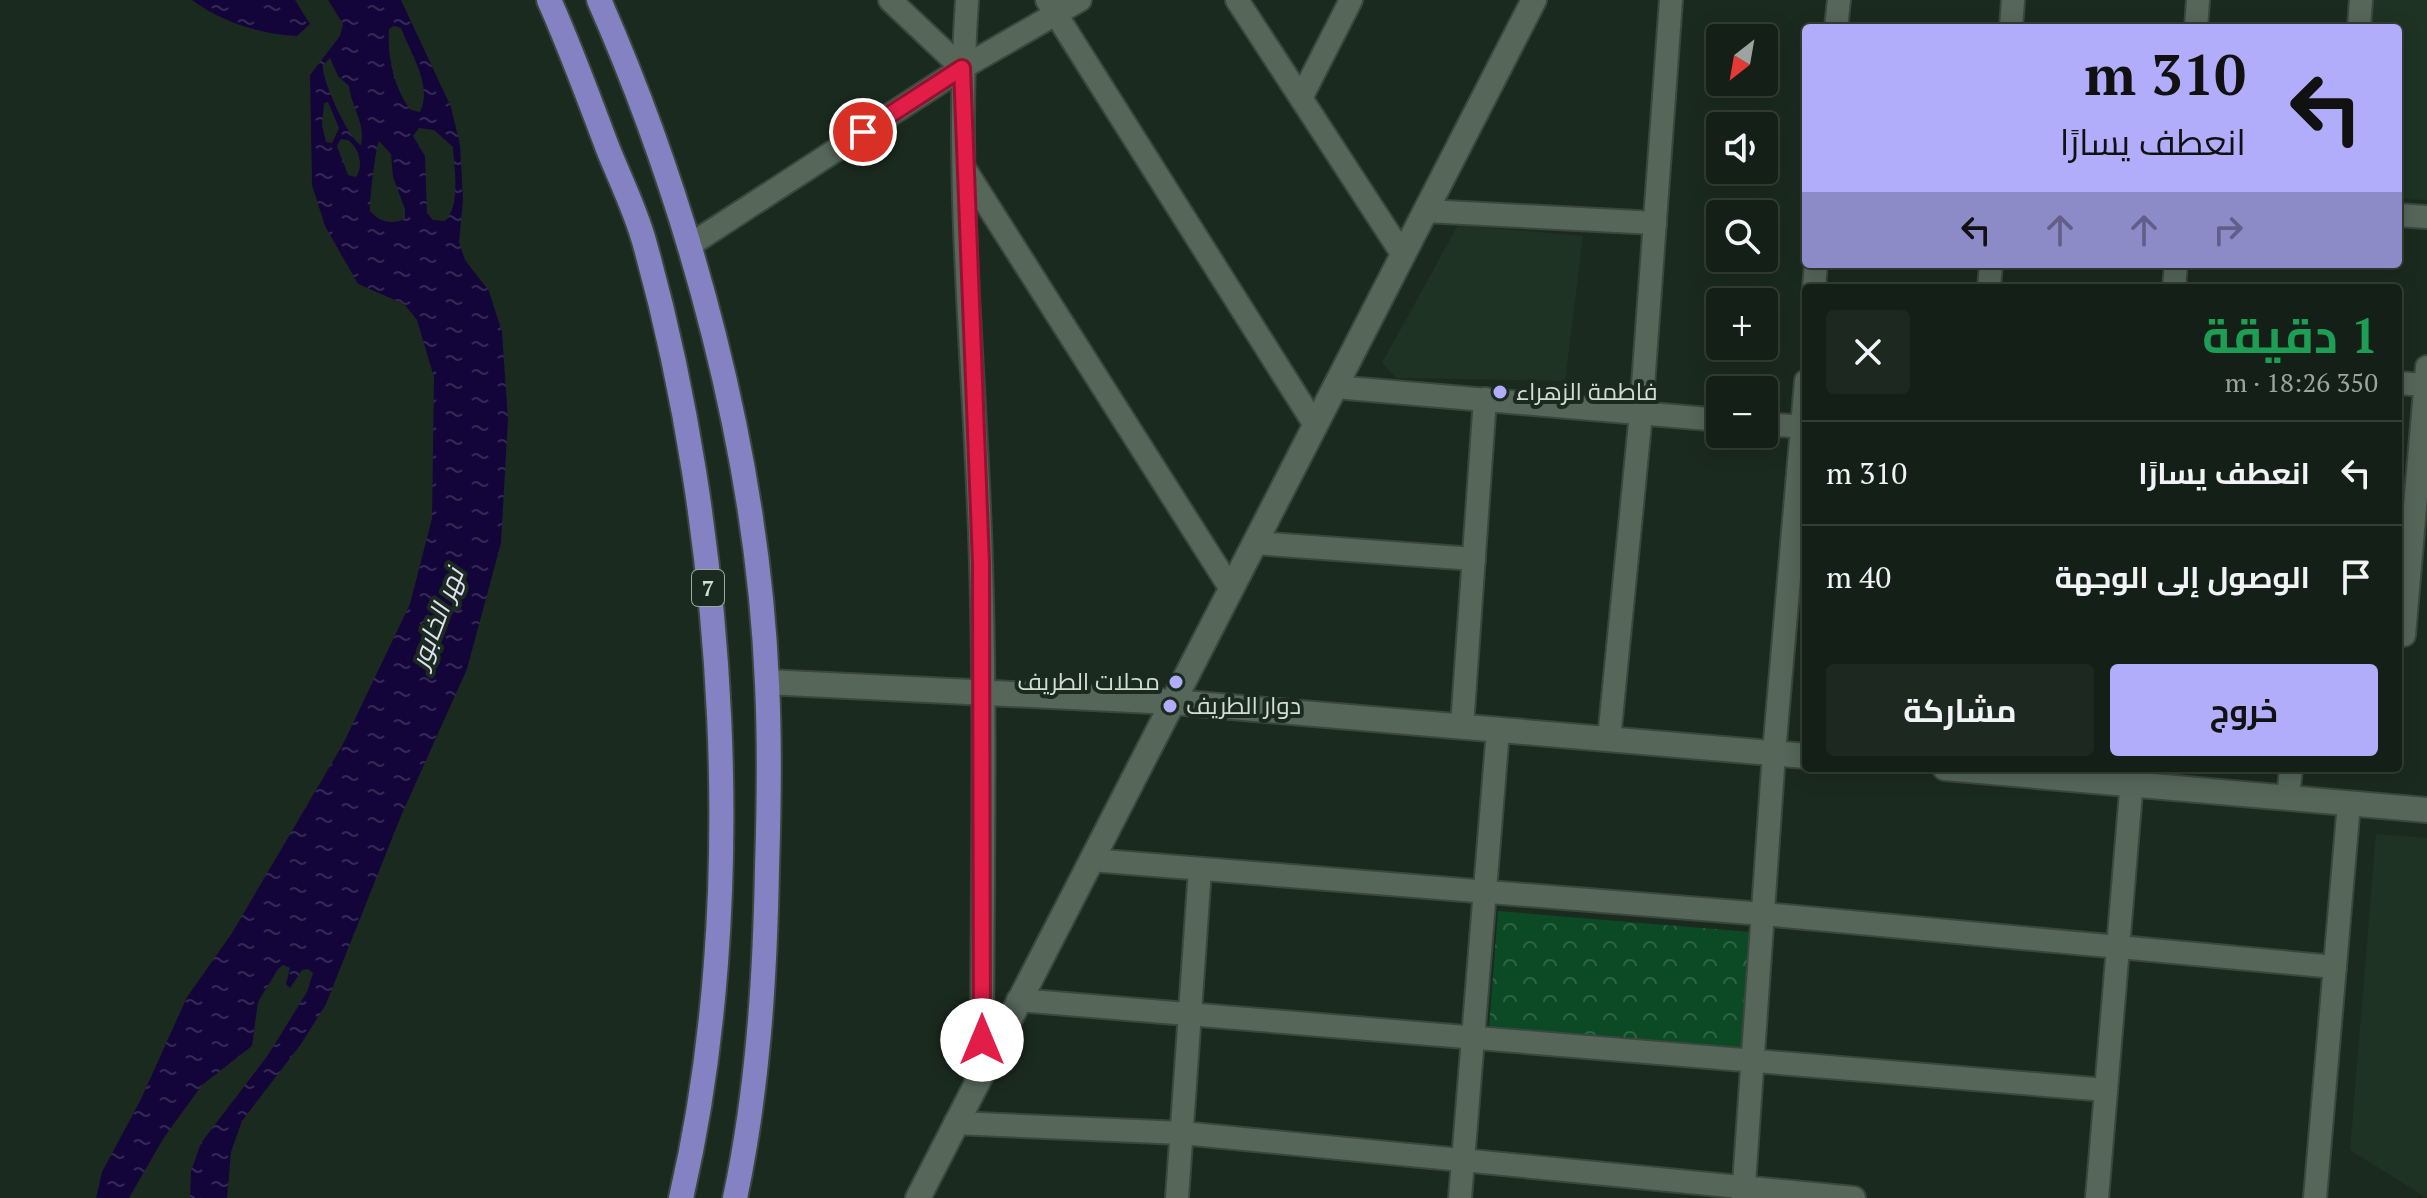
<!DOCTYPE html>
<html lang="ar">
<meta charset="utf-8">
<style>
:root{--surface:#142017;--page:#1d2820;--text:#f1f3f6;--muted:#9da3a1;--line:#333e36;--accent:#b1adfa}
body{margin:0;font-family:"PT Serif",Cairo,serif;background:var(--page);color:var(--text);direction:rtl;height:100vh;display:flex;flex-direction:column;font-size:30px;white-space:nowrap}
*{box-sizing:border-box;margin:0}
p{font-size:26px;color:var(--muted)}
.icon{flex:none;width:44px;height:44px;fill:none;stroke:currentColor;stroke-width:2;stroke-linecap:round;stroke-linejoin:round}
.map{position:relative;flex:1;overflow:hidden;direction:ltr}
.sheet{position:absolute;left:1802px;top:284px;width:600px;height:488px;display:flex;flex-direction:column;background:var(--surface);border-radius:8px;box-shadow:0 4px 20px #0003,0 0 0 2px var(--line);direction:rtl}
.sheet>*{flex:none}
.banner{position:absolute;left:1802px;top:24px;width:600px;height:244px;border-radius:8px;box-shadow:0 4px 20px #0003,0 0 0 2px var(--line);direction:rtl;background:#b1adfa;color:#111;overflow:hidden}
.needle{width:52px;rotate:211deg}
.fabs{position:absolute;left:1706px;top:24px;display:grid;gap:16px}
.fabs a{display:grid;place-items:center;width:72px;height:72px;border-radius:8px;background:var(--surface);box-shadow:0 4px 20px #0003,0 0 0 2px var(--line);font-size:40px}
.pin{position:absolute;display:grid;place-items:center;width:68px;height:68px;color:#fff;margin:-34px;border:4px solid #fff;border-radius:50%;box-shadow:0 2px 8px #0007}
.me{position:absolute;width:88px;margin:-44px;rotate:0deg;stroke-linejoin:round;filter:drop-shadow(0 0 6px #0008)}
.turn{display:flex;align-items:center;gap:28px;height:168px;padding:0 24px;font-size:36px}
.turn .icon{width:104px;height:104px;stroke-width:2.5}
.turn b{display:block;font-size:56px;line-height:68px}
.lanes{display:flex;align-items:center;height:76px;padding:0 24px;background:#0003;justify-content:center;gap:40px;direction:ltr}
.lanes .off{opacity:.35}
.round{display:grid;place-items:center;flex:none;width:84px;height:84px;border-radius:8px;background:var(--page)}
.head{display:flex;align-items:center;justify-content:space-between;height:136px;padding:0 24px}
h1{font-size:48px;font-weight:700;line-height:60px;color:#1e9e55}
.primary-button{display:flex;gap:16px;margin-top:auto;padding:16px 24px}
.primary-button a{flex:1;height:92px;border-radius:8px;background:var(--accent);color:#111;font-size:32px;font-weight:700;line-height:92px;text-align:center}
.primary-button a+a{background:var(--page);color:var(--text)}
ul{padding:0;list-style:none}
li{display:flex;align-items:center;gap:24px;height:104px;padding:0 24px;border-top:2px solid var(--line)}
li div{flex:1}
li b{display:block;font-size:30px}
li em{font-style:normal}
.map>svg:first-child{display:block}
.built{fill:#1e3324}
.park{fill:url(#park-crowns)}
.water{fill:url(#water-ripples);fill-rule:evenodd}
.lines{fill:none;stroke-linecap:round;stroke-linejoin:round}
.minor-casing{stroke:#3b473e;stroke-width:26}
.tertiary-casing{stroke:#3b473e;stroke-width:28}
.trunk-casing{stroke:#3b473e;stroke-width:28}
.minor{stroke:#56675a;stroke-width:22}
.tertiary{stroke:#56675a;stroke-width:24}
.trunk{stroke:#8482c3;stroke-width:24}
.route-casing{stroke:#92132f;stroke-width:20}
.route{stroke:#e11d48;stroke-width:14}
.poi-dot{fill:#b1adfa;stroke:#1b2a1f;stroke-width:3}
.labels{text-anchor:middle;stroke-width:8;stroke-linejoin:round;paint-order:stroke}
.shield{fill:#1b2a1f;stroke:#9ca79e;stroke-width:2}
.shield-label{font-size:22px;font-weight:bold;fill:#d3ddd5}
.poi-label{font-size:24px;fill:#d3ddd5;stroke:#1b2a1f;text-anchor:start}
.water-label{font-size:26px;font-style:italic;fill:#e0e0f2;stroke:#1b2a1f}
</style>
<div class="map">
<svg width="2427" height="1198" viewBox="0 0 2427 1198">
<defs>
<pattern id="park-crowns" width="20" height="18" patternUnits="userSpaceOnUse" patternTransform="scale(2)"><rect width="20" height="18" fill="#0c4a26"/><path d="M2 6a3 3 0 1 1 6 0M12 15a3 3 0 1 1 6 0" fill="none" stroke="#2e6445"/></pattern>
<pattern id="water-ripples" width="26" height="14" patternUnits="userSpaceOnUse" patternTransform="scale(2)"><rect width="26" height="14" fill="#130539"/><path d="M2 4q2-2 4 0t4 0M15 11q2-2 4 0t4 0" fill="none" stroke="#342955"/></pattern>
</defs>
<rect width="100%" height="100%" fill="#1b2a1f"/>
<!-- built -->
<g class="built">
<polygon points="2373,0 2427,0 2427,200 2398,199 2398,28 2371,28"/>
<polygon points="1458,225 1583,236 1565,381 1396,378 1382,363"/>
<polygon points="2376,834 2427,838 2427,1198 2350,1150"/>
</g>
<!-- park -->
<polygon class="park" points="1498,911 1750,932 1741,1048 1489,1028"/>
<!-- water -->
<g class="water">
<path d="M192,0H295L310,24L297,36C262,35 219,21 192,0Z"/>
<path d="M328,0H401L451,107L460,145L463,199L459,242L465,260L489,291L502,332L508,419L501,543L467,669L401,816L326,1004L301,1044L242,1121L231,1152L227,1198H190L191,1171L201,1143L268,1055L307,992L313,973L308,969L302,970L290,988L286,984L290,968L283,965L278,969L258,1002L252,1046L202,1085L163,1139L129,1198H96L102,1172L141,1099L187,997L232,933L343,744L410,604L432,518L434,377L417,320L404,304L358,284L325,226L312,185L310,75L340,36L343,24ZM394,26L401,28C410,53 433,85 420,112L411,110C394,89 387,55 389,29ZM330,58L338,76L349,86C351,107 366,123 361,145C349,140 320,76 323,65ZM328,102L339,128L332,143L326,142L322,125L324,103ZM419,128L434,130L453,147C454,167 461,206 445,221L433,220L427,213L425,156L413,136ZM341,139L348,140C359,148 364,165 356,177L348,175L337,146ZM379,141L391,154L393,177L405,209V219C391,225 380,222 370,211C369,203 376,145 379,141Z"/>
</g>
<g class="lines">
<defs>
<g id="minor">
<polyline points="890,0 962,68"/>
<path d="M967,0C954,187 976,376 981,563C986,732 982,902 982,1072"/>
<polyline points="1047,0 1315,425"/>
<polyline points="1237,0 1403,255"/>
<polyline points="1836,28 1839,0"/>
<polyline points="2011,28 2013,0"/>
<polyline points="2196,28 2198,0"/>
<polyline points="2359,28 2361,0"/>
<polyline points="1301,98 1351,0"/>
<polyline points="964,168 1231,589"/>
<polyline points="1426,211 1655,223"/>
<polyline points="2398,215 2427,217"/>
<polyline points="690,245 962,68 1080,0"/>
<polyline points="1814,288 1816,264"/>
<polyline points="1989,288 1991,264"/>
<polyline points="2174,288 2176,264"/>
<polyline points="2398,383 2425,385"/>
<polyline points="1335,387 1720,420"/>
<polyline points="1764,424 1806,427"/>
<polyline points="1255,543 1474,559"/>
<polyline points="2404,635 2427,367"/>
<polyline points="1462,726 1485,399"/>
<polyline points="1609,739 1641,413 1671,0"/>
<polyline points="2288,798 2291,768"/>
<polyline points="1091,860 1763,914 2335,967"/>
<polyline points="1018,1000 2106,1090"/>
<polyline points="955,1123 1182,1133 1854,1198"/>
<polyline points="1177,1198 1200,869"/>
<polyline points="1460,1198 1498,730"/>
<polyline points="1743,1198 1774,753 1806,381"/>
<polyline points="2097,1198 2133,768"/>
<polyline points="2315,1198 2349,803"/>
</g>
<g id="tertiary">
<polyline points="767,682 1173,702 1806,756"/>
<polyline points="1945,768 2427,810"/>
<polyline points="918,1198 1534,0"/>
</g>
<g id="trunk">
<path d="M549,0C571,49 589,99 608,149C620,179 635,209 644,241C726,532 750,902 681,1198"/>
<path d="M599,0C690,207 758,457 767,684C770,745 769,807 767,868C765,979 758,1089 735,1198"/>
</g>
</defs>
<!-- minor casing -->
<use href="#minor" class="minor-casing"/>
<!-- tertiary casing -->
<use href="#tertiary" class="tertiary-casing"/>
<!-- trunk casing -->
<use href="#trunk" class="trunk-casing"/>
<!-- minor -->
<use href="#minor" class="minor"/>
<!-- tertiary -->
<use href="#tertiary" class="tertiary"/>
<!-- trunk -->
<use href="#trunk" class="trunk"/>
</g>
<g class="lines">
<defs>
<polyline id="route" points="863,132 962,68 981,563 982,1040"/>
</defs>
<!-- route casing -->
<use href="#route" class="route-casing"/>
<!-- route -->
<use href="#route" class="route"/>
</g>
<!-- markers -->
<g class="poi-dot">
<circle cx="1500" cy="392" r="8"/>
<circle cx="1176" cy="682" r="8"/>
<circle cx="1170" cy="706" r="8"/>
</g>
<g class="labels">
<!-- shield labels -->
<rect class="shield" x="692" y="570" width="32" height="36" rx="6"/>
<g class="shield-label">
<text x="708" y="596">7</text>
</g>
<!-- poi labels -->
<g class="poi-label">
<text x="1516" y="400">فاطمة الزهراء</text>
<text x="1160" y="690" text-anchor="end">محلات الطريف</text>
<text x="1186" y="714">دوار الطريف</text>
</g>
<!-- water labels -->
<g class="water-label">
<text transform="translate(437 618) rotate(-69)" y="9">نهر الخابور</text>
</g>
</g>
</svg>
<div class="fabs">
<a><svg class="needle" viewBox="-14 -14 28 28"><path d="M0-13l5 13h-10z" fill="#e53935"/><path d="M0 13l5-13h-10z" fill="#9da3a1"/></svg></a>
<a><svg class="icon" aria-label="sound" viewBox="0 0 24 24"><path d="M4 9h4l5-4v14l-5-4H4zM17 9q2 3 0 6"/></svg></a>
<a><svg class="icon" aria-label="search" viewBox="0 0 24 24"><circle cx="10" cy="10" r="6"/><path d="M15 15l6 6"/></svg></a>
<a>+</a>
<a>−</a>
</div>
<div class="pin" style="left:863px;top:132px;background:#d93025"><svg class="icon" aria-label="arrive" viewBox="0 0 24 24"><path d="M6 21V4h12l-3 4 3 4H6"/></svg></div>
<svg class="me" style="left:982px;top:1040px" viewBox="-20 -20 40 40"><circle r="19" fill="#fff"/><path d="M0-13L10 11 0 6-10 11z" fill="#e11d48"/></svg>
<div class="banner">
<div class="turn"><svg class="icon" aria-label="left" viewBox="0 0 24 24"><path d="M17 20v-9H6M10 6l-5 5 5 5"/></svg><div><b>310 m</b>انعطف يسارًا</div></div>
<div class="lanes"><svg class="icon" aria-label="left" viewBox="0 0 24 24"><path d="M17 20v-9H6M10 6l-5 5 5 5"/></svg><svg class="icon off" aria-label="ahead" viewBox="0 0 24 24"><path d="M12 20V5M6 11l6-6 6 6"/></svg><svg class="icon off" aria-label="ahead" viewBox="0 0 24 24"><path d="M12 20V5M6 11l6-6 6 6"/></svg><svg class="icon off" aria-label="right" viewBox="0 0 24 24"><path d="M7 20v-9h11M14 6l5 5-5 5"/></svg></div>
</div>
<section class="sheet">
<div class="head"><div><h1>1 دقيقة</h1><p>350 m · 18:26</p></div><a class="round"><svg class="icon" aria-label="close" viewBox="0 0 24 24"><path d="M6 6l12 12M18 6L6 18"/></svg></a></div>
<ul>
<li><svg class="icon" aria-label="left" viewBox="0 0 24 24"><path d="M17 20v-9H6M10 6l-5 5 5 5"/></svg><div><b>انعطف يسارًا</b></div><em>310 m</em></li>
<li><svg class="icon" aria-label="arrive" viewBox="0 0 24 24"><path d="M6 21V4h12l-3 4 3 4H6"/></svg><div><b>الوصول إلى الوجهة</b></div><em>40 m</em></li>
</ul>
<div class="primary-button"><a>خروج</a><a>مشاركة</a></div>
</section>
</div>
